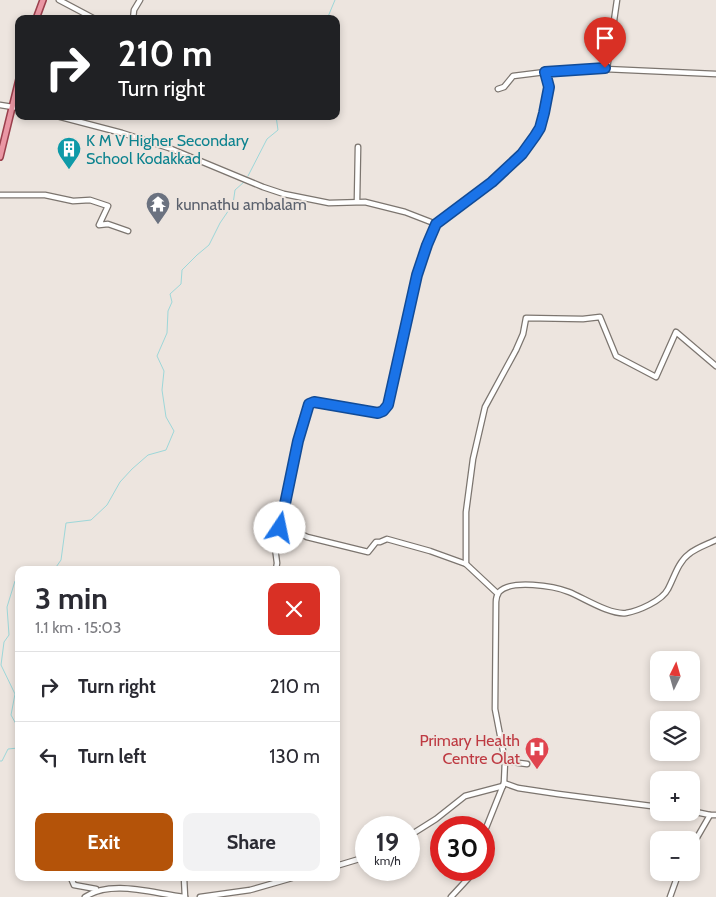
<!DOCTYPE html>
<meta charset="utf-8">
<style>
:root{--surface:#fff;--page:#f2f2f3;--text:#2b2b33;--muted:#7c7c81;--line:#e1e1e2;--accent:#b45309}
body{margin:0;font-family:Cabin,sans-serif;background:var(--page);color:var(--text);height:100vh;display:flex;flex-direction:column;font-size:19px;white-space:nowrap}
*{box-sizing:border-box;margin:0}
p{font-size:16px;color:var(--muted)}
.icon{flex:none;width:28px;height:28px;fill:none;stroke:currentColor;stroke-width:2;stroke-linecap:round;stroke-linejoin:round}
.map{position:relative;flex:1;overflow:hidden}
.side{position:absolute;left:15px;top:566px;width:325px;height:315px;display:flex;flex-direction:column;background:var(--surface);border-radius:10px;box-shadow:0 2px 8px #0003}
.side>*{flex:none}
.banner{position:absolute;left:15px;top:15px;width:325px;height:105px;border-radius:10px;box-shadow:0 2px 8px #0003;background:#202124;color:#fff;overflow:hidden}
.needle{width:32px;rotate:5deg}
.tools{position:absolute;left:650px;top:651px;display:grid;gap:10px}
.tools a{display:grid;place-items:center;width:50px;height:50px;border-radius:10px;background:var(--surface);box-shadow:0 2px 8px #0003;font-size:25px}
.speed{position:absolute;left:355px;top:816px;display:flex;gap:10px;font-size:25px;font-weight:700;text-align:center}
.speed>*{display:grid;place-content:center;width:65px;height:65px;border-radius:50%;background:var(--surface);box-shadow:0 2px 8px #0003;line-height:1}
.speed small{font-size:12px;font-weight:400}
.speed .limit{border:8px solid #d22;background:#fff;color:#111}
.pin{position:absolute;display:grid;place-items:center;width:42px;height:42px;color:#fff;margin:-51px -21px;border-radius:50% 50% 50% 0;rotate:-45deg;box-shadow:0 0 5px #0007}
.pin .icon{rotate:45deg}
.me{position:absolute;width:55px;margin:-28px;rotate:11deg;stroke-linejoin:round;filter:drop-shadow(0 0 4px #0008)}
.turn{display:flex;align-items:center;gap:18px;height:105px;padding:0 20px;font-size:22px}
.turn .icon{width:65px;height:65px;stroke-width:2.5}
.turn b{display:block;font-size:35px;line-height:42px}
.round{display:grid;place-items:center;flex:none;width:52px;height:52px;border-radius:10px;background:var(--page)}
.overview{display:flex;align-items:center;justify-content:space-between;height:85px;padding:0 20px}
h1{font-size:30px;font-weight:700;line-height:38px}
.button{display:flex;gap:10px;margin-top:auto;padding:10px 20px}
.button a{flex:1;height:58px;border-radius:10px;background:var(--accent);color:#fff;font-size:20px;font-weight:700;line-height:58px;text-align:center}
.button a+a{background:var(--page);color:var(--text)}
ul{padding:0;list-style:none}
li{display:flex;align-items:center;gap:15px;height:70px;padding:0 20px;border-top:1px solid var(--line)}
li div{flex:1}
li b{display:block;font-size:19px}
li em{font-style:normal}
.map>svg:first-child{display:block}
.lines{fill:none;stroke-linecap:round;stroke-linejoin:round}
.stream{stroke:#9dd7d9;stroke-width:1}
.minor-casing{stroke:#7c756f;stroke-width:7}
.major-casing{stroke:#9b404d;stroke-width:8}
.minor{stroke:#fff;stroke-width:4.5}
.major{stroke:#ea97a4;stroke-width:5}
.route-casing{stroke:#114b97;stroke-width:12}
.route{stroke:#1a73e8;stroke-width:9}
.labels{text-anchor:middle;stroke-width:4;stroke-linejoin:round;paint-order:stroke}
.culture-label{font-size:16px;fill:#0d838f;stroke:#ede5df;text-anchor:start}
.worship-label{font-size:16px;fill:#5b616d;stroke:#ede5df;text-anchor:start}
.health-label{font-size:16px;fill:#be3a42;stroke:#ede5df;text-anchor:end}
</style>
<div class="map">
<svg width="716" height="897" viewBox="0 0 716 897">
<rect width="100%" height="100%" fill="#ede5df"/>
<g class="lines">
<!-- stream -->
<g class="stream">
<polyline points="327,19 335,0"/>
<polyline points="248,176 267,139 278,130 276,116"/>
<polyline points="54,570 61,560 66,523 91,520 107,505 120,482 132,469 148,455 166,450 174,431 166,417 162,390 164,371 157,356 167,333 168,311 172,302 170,294 181,284 182,270 197,255 209,245 220,223 233,204 235,190 244,182"/>
<polyline points="0,761 2,761 8,749 18,748 16,724 11,715 15,694 1,665 4,642 9,635 7,607 15,581 19,577"/>
</g>
<defs>
<g id="minor">
<polyline points="59,0 95,19"/>
<polyline points="133,19 134,10 140,0"/>
<polyline points="607,69 617,0"/>
<polyline points="498,89 504,87 513,76 545,72"/>
<polyline points="0,105 19,108"/>
<path d="M57,116L122,133L169,148L263,187L284,194L329,203L365,202L405,212L436,224C419,261 411,300 402,339C398,360 396,383 389,403C387,409 384,412 378,413L314,402L309,403L298,441L280,528L274,540L277,563L276,570"/>
<polyline points="0,195 45,195 73,201 90,200 108,206 99,225 108,224 128,231"/>
<polyline points="357,201 358,147"/>
<polyline points="436,224 492,183 522,154 535,136 540,128 544,113 549,87 545,72 605,69 716,74"/>
<polyline points="280,528 287,527 307,537 368,552 376,542 380,542 387,539 430,551 466,564"/>
<polyline points="497,593 466,564 466,512 473,459 485,407 516,350 523,334 526,318 583,319 600,317 616,356 656,377 676,332 716,366"/>
<polyline points="505,761 527,764"/>
<polyline points="504,783 518,788 558,794 659,807"/>
<polyline points="691,811 710,815 716,815"/>
<path d="M484,833L504,783L505,761L495,709L496,602C496,599 497,595 499,592C511,579 554,586 569,592C584,598 610,615 626,613C638,611 662,601 668,589C674,578 678,562 689,554C696,548 708,544 716,540"/>
<polyline points="409,836 436,819 465,796 503,786"/>
<polyline points="691,848 710,815"/>
<polyline points="336,866 366,857"/>
<polyline points="71,878 74,885 96,889"/>
<polyline points="184,878 185,897"/>
<path d="M85,897C112,879 154,894 185,897"/>
<polyline points="200,897 250,890 292,878"/>
<polyline points="451,897 476,870"/>
<polyline points="670,897 679,872"/>
</g>
<g id="major">
<polyline points="36,19 43,0"/>
<polyline points="0,157 19,79"/>
</g>
</defs>
<!-- minor casing -->
<use href="#minor" class="minor-casing"/>
<!-- major casing -->
<use href="#major" class="major-casing"/>
<!-- minor -->
<use href="#minor" class="minor"/>
<!-- major -->
<use href="#major" class="major"/>
</g>
<g class="lines">
<defs>
<polyline id="route" points="280,528 298,441 309,404 314,402 378,413 383,411 388,405 417,275 427,245 436,224 492,182 522,154 535,136 540,128 544,113 549,87 545,72 605,68"/>
</defs>
<!-- route casing -->
<use href="#route" class="route-casing"/>
<!-- route -->
<use href="#route" class="route"/>
</g>
<!-- icons -->
<defs>
<symbol id="building-pin" viewBox="-11 -11 22 30"><path d="M0 17L-7.5 6A9.5 9.5 0 1 1 7.5 6Z" fill="#0f9aa8" stroke="#ede5df"/><path d="M-4-6H4V6H1V3H-1V6H-4ZM-2.5-4.3h1.7v1.8h-1.7ZM.8-4.3h1.7v1.8H.8ZM-2.5-1h1.7V.8h-1.7ZM.8-1h1.7V.8H.8Z" fill="#fff"/></symbol>
<symbol id="temple-pin" viewBox="-11 -11 22 30"><path d="M0 17L-7.5 6A9.5 9.5 0 1 1 7.5 6Z" fill="#6b7280" stroke="#ede5df"/><path d="M0-6L5-2H3V0L6.5 2.5H4V6H1.5V3h-3V6H-4V2.5H-6.5L-3 0V-2H-5Z" fill="#fff"/></symbol>
<symbol id="hospital-pin" viewBox="-11 -11 22 30"><path d="M0 17L-7.5 6A9.5 9.5 0 1 1 7.5 6Z" fill="#e0444e" stroke="#ede5df"/><path d="M-5-5h3v3.5h4V-5h3V5h-3V1.5h-4V5h-3Z" fill="#fff"/></symbol>
</defs>
<g fill-rule="evenodd">
<use href="#building-pin" x="55" y="135" width="28" height="38"/>
<use href="#temple-pin" x="144" y="190" width="28" height="38"/>
<use href="#hospital-pin" x="523" y="735" width="28" height="38"/>
</g>
<g class="labels">
<!-- culture labels -->
<g class="culture-label">
<text x="86" y="146">K M V Higher Secondary<tspan x="86" dy="18">School Kodakkad</tspan></text>
</g>
<!-- worship labels -->
<g class="worship-label">
<text x="176" y="210">kunnathu ambalam</text>
</g>
<!-- health labels -->
<g class="health-label">
<text x="520" y="746">Primary Health<tspan x="520" dy="18">Centre Olat</tspan></text>
</g>
</g>
</svg>
<div class="tools">
<a><svg class="needle" viewBox="-14 -14 28 28"><path d="M0-13l5 13h-10z" fill="#e53935"/><path d="M0 13l5-13h-10z" fill="#7c7c81"/></svg></a>
<a><svg class="icon" aria-label="layers" viewBox="0 0 24 24"><path d="M12 4l9 5-9 5-9-5zM3 14l9 5 9-5"/></svg></a>
<a>+</a>
<a>−</a>
</div>
<div class="speed"><div>19<small>km/h</small></div><div class="limit">30</div></div>
<div class="pin" style="left:605px;top:68px;background:#d93025"><svg class="icon" aria-label="arrive" viewBox="0 0 24 24"><path d="M6 21V4h12l-3 4 3 4H6"/></svg></div>
<svg class="me" style="left:280px;top:528px" viewBox="-20 -20 40 40"><circle r="19" fill="#fff"/><path d="M0-13L10 11 0 6-10 11z" fill="#1a73e8"/></svg>
<div class="banner">
<div class="turn"><svg class="icon" aria-label="right" viewBox="0 0 24 24"><path d="M7 20v-9h11M14 6l5 5-5 5"/></svg><div><b>210 m</b>Turn right</div></div>
</div>
<section class="side">
<div class="overview"><div><h1>3 min</h1><p>1.1 km · 15:03</p></div><a class="round" style="background:#d93025;color:#fff"><svg class="icon" aria-label="close" viewBox="0 0 24 24"><path d="M6 6l12 12M18 6L6 18"/></svg></a></div>
<ul>
<li><svg class="icon" aria-label="right" viewBox="0 0 24 24"><path d="M7 20v-9h11M14 6l5 5-5 5"/></svg><div><b>Turn right</b></div><em>210 m</em></li>
<li><svg class="icon" aria-label="left" viewBox="0 0 24 24"><path d="M17 20v-9H6M10 6l-5 5 5 5"/></svg><div><b>Turn left</b></div><em>130 m</em></li>
</ul>
<div class="button"><a>Exit</a><a>Share</a></div>
</section>
</div>
